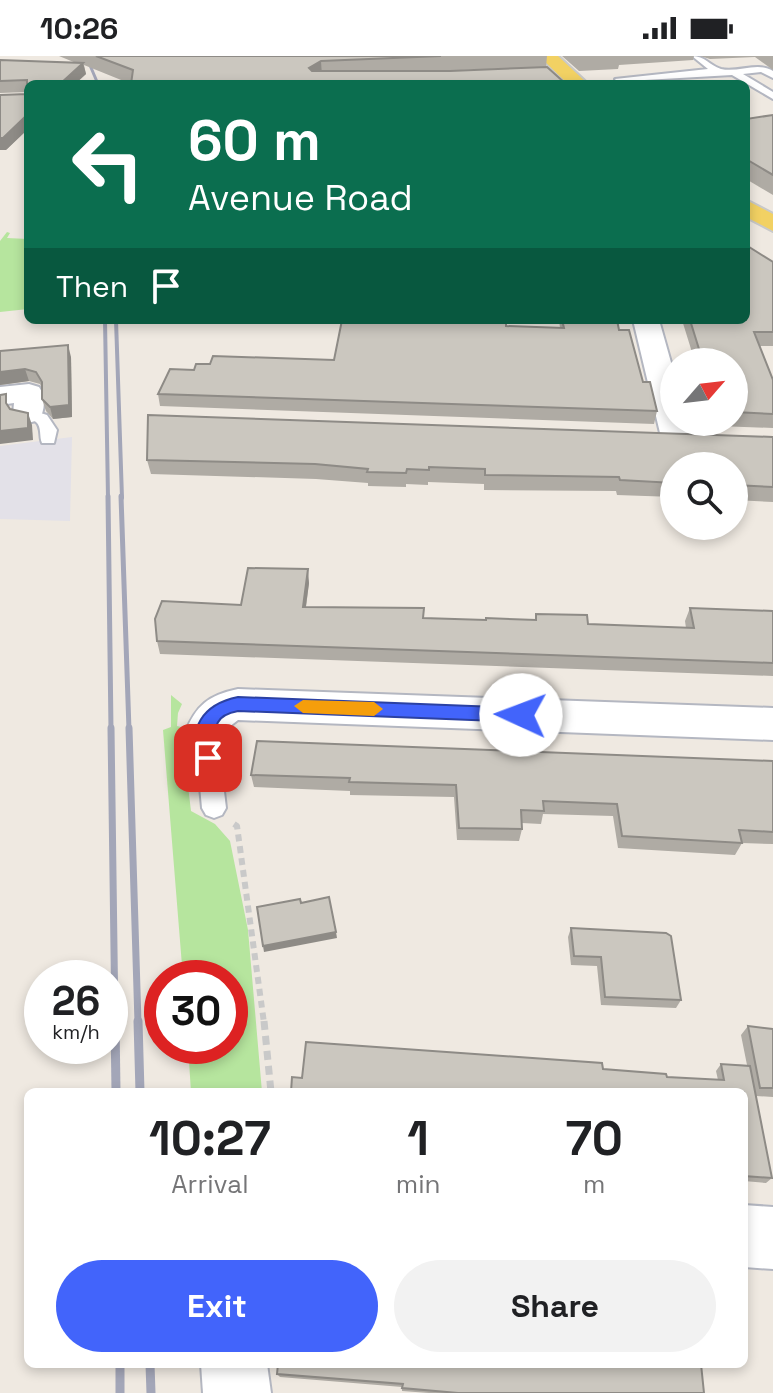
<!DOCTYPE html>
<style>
:root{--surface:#fff;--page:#f2f2f2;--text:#202124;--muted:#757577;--accent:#4264fb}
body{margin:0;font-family:"Space Grotesk",sans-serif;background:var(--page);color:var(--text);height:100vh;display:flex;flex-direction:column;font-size:30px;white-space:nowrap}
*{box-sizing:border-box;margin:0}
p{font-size:26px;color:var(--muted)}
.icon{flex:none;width:44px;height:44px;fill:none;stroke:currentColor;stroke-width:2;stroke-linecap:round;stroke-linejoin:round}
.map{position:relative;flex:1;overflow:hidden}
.drawer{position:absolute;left:24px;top:1032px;width:724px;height:280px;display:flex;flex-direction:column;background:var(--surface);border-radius:12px;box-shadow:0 4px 12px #0003}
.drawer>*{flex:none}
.top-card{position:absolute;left:24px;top:24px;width:726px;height:244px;border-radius:12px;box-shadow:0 4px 12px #0003;background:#0b6e4f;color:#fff;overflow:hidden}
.needle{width:52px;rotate:62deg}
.fabs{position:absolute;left:660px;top:292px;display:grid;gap:16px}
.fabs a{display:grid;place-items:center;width:88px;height:88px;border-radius:50%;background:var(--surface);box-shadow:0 4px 12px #0003;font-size:40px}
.speed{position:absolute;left:24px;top:904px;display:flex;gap:16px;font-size:40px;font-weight:700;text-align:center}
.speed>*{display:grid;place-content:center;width:104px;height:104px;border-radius:50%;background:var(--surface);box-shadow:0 4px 12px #0003;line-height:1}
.speed small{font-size:20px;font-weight:400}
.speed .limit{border:12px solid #d22;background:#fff;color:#111}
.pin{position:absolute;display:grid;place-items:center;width:68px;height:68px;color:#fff;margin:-34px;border-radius:16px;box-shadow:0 4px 12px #0006}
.me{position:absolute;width:88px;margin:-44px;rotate:272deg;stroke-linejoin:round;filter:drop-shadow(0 0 6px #0008)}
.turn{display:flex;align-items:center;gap:28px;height:168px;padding:0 32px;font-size:36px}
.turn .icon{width:104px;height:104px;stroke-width:2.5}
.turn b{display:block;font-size:56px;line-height:68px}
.then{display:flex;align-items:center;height:76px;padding:0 32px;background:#0003;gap:16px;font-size:30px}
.eta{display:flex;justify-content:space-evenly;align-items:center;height:136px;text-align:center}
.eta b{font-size:48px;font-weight:700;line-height:56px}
.cta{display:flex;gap:16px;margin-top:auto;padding:16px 32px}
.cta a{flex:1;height:92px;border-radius:48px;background:var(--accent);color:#fff;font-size:32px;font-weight:700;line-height:92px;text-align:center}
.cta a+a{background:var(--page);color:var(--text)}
.status{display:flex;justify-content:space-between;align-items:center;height:56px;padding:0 40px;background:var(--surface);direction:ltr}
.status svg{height:22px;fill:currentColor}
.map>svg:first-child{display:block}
.industrial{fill:#e3e1e8}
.green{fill:#b6e59e}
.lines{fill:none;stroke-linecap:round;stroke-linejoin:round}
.service-casing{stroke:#b4b7c1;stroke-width:4}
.minor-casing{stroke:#b4b7c1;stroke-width:4}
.primary-casing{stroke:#c9c9c9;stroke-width:4}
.path-far1{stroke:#c9c9c9;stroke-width:6;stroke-dasharray:7 5;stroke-linecap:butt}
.path{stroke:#c9c9c9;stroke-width:7;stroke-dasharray:9 6;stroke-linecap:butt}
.service{fill:#fff;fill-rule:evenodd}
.minor{fill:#fff;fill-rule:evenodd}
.primary{fill:#f2d163;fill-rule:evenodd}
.rail-far4{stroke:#a3a6b8;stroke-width:3}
.rail-far3{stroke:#a3a6b8;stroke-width:4}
.rail-far2{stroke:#a3a6b8;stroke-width:5}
.rail-far1{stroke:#a3a6b8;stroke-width:7}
.rail{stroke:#a3a6b8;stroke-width:9}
.wall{fill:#afaba4}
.shaded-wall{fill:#8e8b86}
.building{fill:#cbc7bf;stroke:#8e8b86;stroke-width:2}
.route{fill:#4264fb;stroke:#2b41a3;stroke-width:2}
.slow{fill:#f59e0b}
</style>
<div class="status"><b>10:26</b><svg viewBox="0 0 49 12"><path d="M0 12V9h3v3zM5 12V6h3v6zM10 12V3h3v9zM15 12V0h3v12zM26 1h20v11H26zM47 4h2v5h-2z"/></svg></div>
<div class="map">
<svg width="773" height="1337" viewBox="0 0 773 1337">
<rect width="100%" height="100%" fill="#efe9e1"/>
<!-- industrial -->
<polygon class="industrial" points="72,381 70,465 0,463 0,390"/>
<!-- green -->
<g class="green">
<polygon points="7,176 10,177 7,182 28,183 28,253 0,256 0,185"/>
<polygon points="171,639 182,648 178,657 177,670 181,671 191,755 215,768 230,785 248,874 262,1036 191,1036 188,990 230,990 230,922 183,922 163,674 171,671"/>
</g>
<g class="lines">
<defs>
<g id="service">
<path d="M692,0C705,0 709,9 721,13C739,17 757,5 773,15V22L761,16L743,18L773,36V43L732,19L627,25L629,28H619L615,23L708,13Z"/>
<path d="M28,353L47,359L57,374L54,387H42C39,381 42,371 36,366C31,362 25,362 20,358Z"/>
<polygon points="206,668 214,671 217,677 226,752 222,759 214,762 206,759 202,752 195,677 198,671"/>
</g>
<g id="minor">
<polygon points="633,264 659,264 674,317 674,366 687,366 691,381 687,388 676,390 665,388 661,381"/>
<path d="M29,328L39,331C46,340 45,355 39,364L28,367L17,364L13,358L14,347L0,349V331Z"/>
<path d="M238,633L773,652V684L238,664L229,671L221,689L206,693L191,689L185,677C196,649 209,639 238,633Z"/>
<polygon points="744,1149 773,1151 773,1213 744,1211"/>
<polygon points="201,1308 267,1308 271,1337 203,1337"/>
</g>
<g id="primary">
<polygon points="539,0 558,0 588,28 568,28"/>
<polygon points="746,144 773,158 773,175 746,161"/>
</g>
</defs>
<!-- service casing -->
<use href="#service" class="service-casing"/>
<!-- minor casing -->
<use href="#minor" class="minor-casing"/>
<!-- primary casing -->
<use href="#primary" class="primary-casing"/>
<!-- path-far1 -->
<polyline class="path-far1" points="234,768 237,770 264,967"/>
<!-- path -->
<polyline class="path" points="264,965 271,1036"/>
<!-- service -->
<use href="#service" class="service"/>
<!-- minor -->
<use href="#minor" class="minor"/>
<!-- primary -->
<use href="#primary" class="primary"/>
<!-- rail-far4 -->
<polyline class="rail-far4" points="86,0 98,28"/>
<!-- rail-far3 -->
<g class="rail-far3">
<polyline points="105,264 108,442"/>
<polyline points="116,264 122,442"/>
</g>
<!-- rail-far2 -->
<g class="rail-far2">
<polyline points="108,440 111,674"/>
<polyline points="121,440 129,674"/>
</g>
<!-- rail-far1 -->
<g class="rail-far1">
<polyline points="111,672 115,967"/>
<polyline points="129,672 138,967"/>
</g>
<!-- rail -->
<g class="rail">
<polyline points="115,965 116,1036"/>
<polyline points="138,965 140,1036"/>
<polyline points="120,1308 120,1337"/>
<polyline points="150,1308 151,1337"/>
</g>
</g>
<!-- wall -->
<g class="wall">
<polygon points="59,0 547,0 546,11 433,15 566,28 131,28 84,9 86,18 75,28 28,28 28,73 6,94 27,36 0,37 0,4 76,7"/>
<polygon points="562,0 694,0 693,4 619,9 618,13 579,15"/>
<polygon points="700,0 773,0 773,14 755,1 710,3"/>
<polygon points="773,59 773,139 746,123 746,63"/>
<polygon points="773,206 773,290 760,290 773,324 773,372 691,369 690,366 734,366 734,306 695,306 682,264 746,264"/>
<polygon points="559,264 617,264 619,274 657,355 654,368 160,350 158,338 194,314 210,308 334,304 506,270 560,272"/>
<polygon points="0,295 71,301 72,361 53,363 46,355 42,343 42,332 40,328 29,325 0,329"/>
<polygon points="773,381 773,446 734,444 734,410 674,410 674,441 617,439 616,435 484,434 484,428 428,426 428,429 406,428 406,431 368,430 368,427 316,423 151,418 147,404"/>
<polygon points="309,527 306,551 423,562 486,564 535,564 536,558 588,568 686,572 685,565 690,552 773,555 773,620 160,598 157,585 241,549"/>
<polygon points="773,705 773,788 742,787 735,799 618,792 613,760 543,758 541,768 522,767 522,773 519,785 457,784 454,741 350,739 350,735 254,731 251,719"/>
<polygon points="571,872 681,944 676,952 601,949 597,910 571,909 568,881"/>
<polygon points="748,970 773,973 773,1041 756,1040 772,1122 766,1127 744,1125 744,1036 302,1022 603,1013 667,1021 718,1024 716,1015 721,1008 747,1009 741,979"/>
<polygon points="277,1318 704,1337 429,1337 402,1335 402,1331 280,1321"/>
</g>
<!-- shaded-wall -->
<g class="shaded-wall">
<polygon points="321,5 322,20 310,27 309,12"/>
<polygon points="83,7 86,18 75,28 60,28"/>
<polygon points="28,58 28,73 6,94 0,94 0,82"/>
<polygon points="68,289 71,301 72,361 53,363 50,351"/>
<polygon points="25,313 29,325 0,329 0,316"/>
<polygon points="28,357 32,369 33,384 0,388 0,375"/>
<polygon points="308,513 309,527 304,564 303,551"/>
<polygon points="336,876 337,882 264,896 263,890"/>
</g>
<!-- building -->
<g class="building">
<polygon points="96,0 441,0 321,5 309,12 312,15 450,15 547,11 566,28 348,28 348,26 305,28 131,28 133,14"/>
<polygon points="0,4 83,7 60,28 28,28 28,58 3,82 0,82 0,39 27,38 27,24 0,25"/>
<polygon points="773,59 773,119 746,103 746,63"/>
<polygon points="746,189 773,206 773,276 754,276 773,324 773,358 734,356 734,306 703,306 690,264 746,264"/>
<polygon points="342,264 506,264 506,270 564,272 562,264 617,264 619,274 629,274 643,326 650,326 657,355 158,338 170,313 194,314 196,308 210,308 213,300 334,304"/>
<polygon points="68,289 69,349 50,351 42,343 42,326 36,316 25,313 0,316 0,295"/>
<polygon points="6,338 6,347 10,353 28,357 28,372 0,375 0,339"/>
<polygon points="148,359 773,381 773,431 734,429 734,410 674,410 674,427 620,424 619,421 485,419 485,413 429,411 429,414 407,413 406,417 367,416 368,413 315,408 147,404"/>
<polygon points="248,512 308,513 303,551 424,552 423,562 486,564 486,562 536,564 536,558 587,559 588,568 694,572 690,552 773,555 773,607 157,585 155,563 162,545 241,549"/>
<polygon points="257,685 773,705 773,776 739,774 742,787 622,780 617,748 543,745 544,755 521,754 522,773 459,772 456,729 349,726 350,722 251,719"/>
<polygon points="329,841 336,876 263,890 257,851 300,843 301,847"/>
<polygon points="571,872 666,877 671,880 681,944 605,941 601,901 574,900"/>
<polygon points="748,970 773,973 773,1032 760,1032"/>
<polygon points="306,986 602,1007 603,1013 666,1018 667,1021 724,1024 721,1008 750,1010 772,1122 744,1120 744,1036 291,1036 292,1021 302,1022"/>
<polygon points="278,1308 701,1308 704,1337 458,1337 402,1332 403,1328 277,1318"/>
</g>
<!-- route -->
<path class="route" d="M238,641L521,652L530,659L521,666L238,655C201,662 224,686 215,707H202C185,672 204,648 238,641Z"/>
<!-- slow -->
<polygon class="slow" points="303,644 374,646 383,653 374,660 303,657 294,650"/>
</svg>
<div class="fabs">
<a><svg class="needle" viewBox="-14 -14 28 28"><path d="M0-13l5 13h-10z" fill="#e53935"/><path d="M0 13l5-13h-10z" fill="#757577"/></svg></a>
<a><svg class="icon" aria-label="search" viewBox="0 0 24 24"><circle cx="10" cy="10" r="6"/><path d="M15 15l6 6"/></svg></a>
</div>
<div class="speed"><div>26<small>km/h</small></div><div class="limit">30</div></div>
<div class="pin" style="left:208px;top:702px;background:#d93025"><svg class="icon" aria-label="arrive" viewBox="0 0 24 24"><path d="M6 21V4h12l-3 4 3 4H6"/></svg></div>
<svg class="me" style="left:521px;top:659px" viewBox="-20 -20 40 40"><circle r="19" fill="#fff"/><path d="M0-13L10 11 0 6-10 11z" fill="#4264fb"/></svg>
<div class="top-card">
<div class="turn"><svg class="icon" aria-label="left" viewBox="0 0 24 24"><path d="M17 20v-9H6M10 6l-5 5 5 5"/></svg><div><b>60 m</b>Avenue Road</div></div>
<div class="then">Then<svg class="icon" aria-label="arrive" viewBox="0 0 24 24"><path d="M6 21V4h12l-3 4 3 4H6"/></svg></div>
</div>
<section class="drawer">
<div class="eta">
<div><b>10:27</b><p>Arrival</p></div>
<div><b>1</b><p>min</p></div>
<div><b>70</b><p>m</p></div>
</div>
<div class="cta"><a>Exit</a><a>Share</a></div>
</section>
</div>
